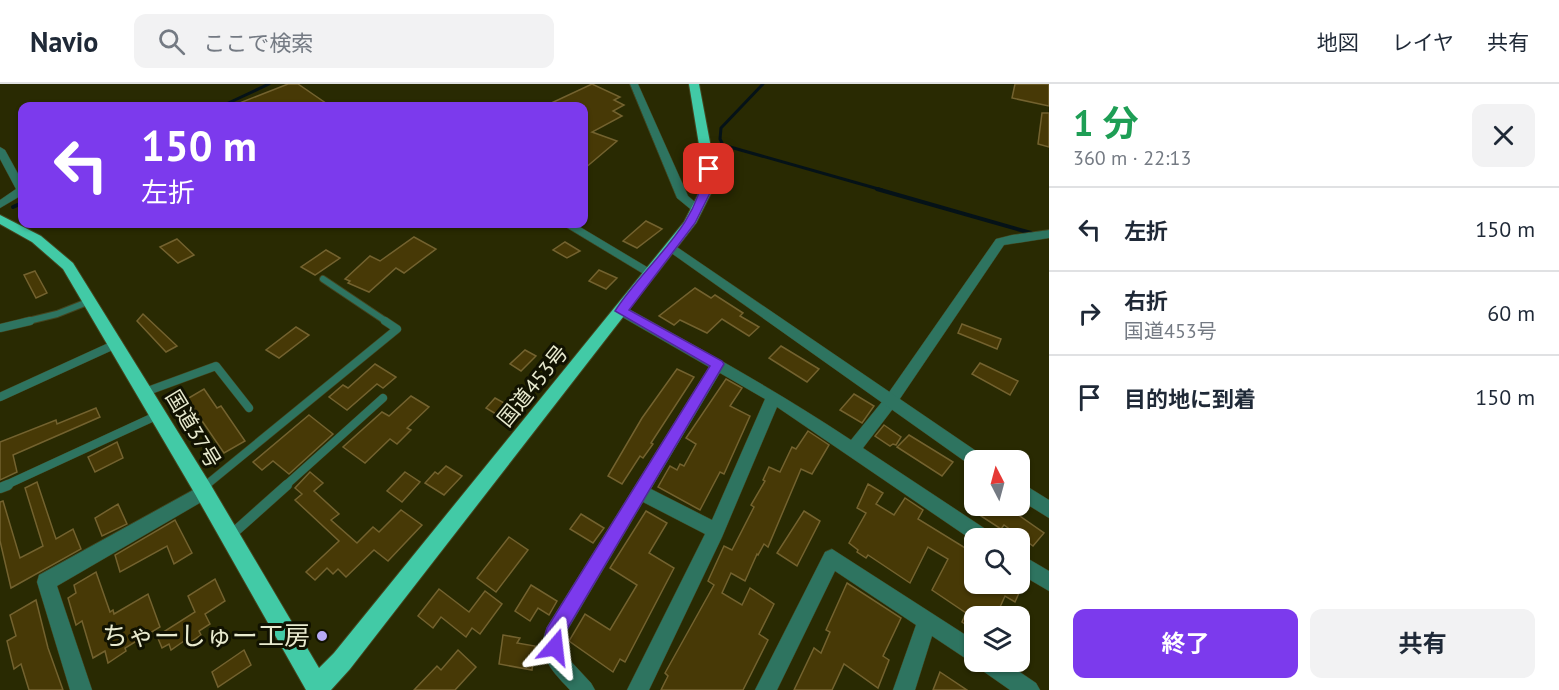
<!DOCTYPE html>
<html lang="ja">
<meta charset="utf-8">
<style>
:root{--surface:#fff;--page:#f2f2f3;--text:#1f2937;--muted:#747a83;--line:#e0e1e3;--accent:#7c3aed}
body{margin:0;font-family:"PT Sans","Noto Sans JP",sans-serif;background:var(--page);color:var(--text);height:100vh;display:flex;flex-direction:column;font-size:22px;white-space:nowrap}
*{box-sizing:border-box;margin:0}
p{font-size:20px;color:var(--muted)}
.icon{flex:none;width:33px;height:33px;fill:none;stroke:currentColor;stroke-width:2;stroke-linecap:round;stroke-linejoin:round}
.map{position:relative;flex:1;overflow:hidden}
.details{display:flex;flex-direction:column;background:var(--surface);width:510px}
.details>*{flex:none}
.hud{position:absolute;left:18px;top:18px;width:570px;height:126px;border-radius:12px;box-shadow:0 2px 4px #0004;background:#7c3aed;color:#fff;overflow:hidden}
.needle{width:39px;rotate:354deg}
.tools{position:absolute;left:964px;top:366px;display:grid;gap:12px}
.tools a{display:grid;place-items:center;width:66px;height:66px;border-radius:12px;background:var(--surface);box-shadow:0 2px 4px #0004;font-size:30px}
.pin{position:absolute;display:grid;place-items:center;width:51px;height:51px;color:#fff;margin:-26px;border-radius:12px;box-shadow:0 3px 9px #0006}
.me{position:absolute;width:66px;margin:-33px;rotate:17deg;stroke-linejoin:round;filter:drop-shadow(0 0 4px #0008)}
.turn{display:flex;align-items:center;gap:21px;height:126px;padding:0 24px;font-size:27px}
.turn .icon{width:78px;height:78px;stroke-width:2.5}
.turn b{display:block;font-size:42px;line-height:51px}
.round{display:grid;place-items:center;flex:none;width:63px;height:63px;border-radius:12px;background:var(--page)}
.overview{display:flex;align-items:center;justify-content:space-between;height:102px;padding:0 24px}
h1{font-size:36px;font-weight:700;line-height:45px;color:#1e9e55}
.button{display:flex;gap:12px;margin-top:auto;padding:12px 24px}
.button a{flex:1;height:69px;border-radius:12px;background:var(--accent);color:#fff;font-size:24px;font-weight:700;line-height:69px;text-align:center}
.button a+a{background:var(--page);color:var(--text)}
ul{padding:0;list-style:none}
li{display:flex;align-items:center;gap:18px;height:84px;padding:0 24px;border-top:2px solid var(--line)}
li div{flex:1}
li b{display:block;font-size:22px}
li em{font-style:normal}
header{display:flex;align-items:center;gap:36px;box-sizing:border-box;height:84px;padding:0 30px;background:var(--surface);border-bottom:2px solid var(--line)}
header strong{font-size:28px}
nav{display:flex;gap:33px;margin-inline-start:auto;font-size:21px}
.search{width:420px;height:54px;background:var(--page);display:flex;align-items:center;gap:15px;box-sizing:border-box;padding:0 21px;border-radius:12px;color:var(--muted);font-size:22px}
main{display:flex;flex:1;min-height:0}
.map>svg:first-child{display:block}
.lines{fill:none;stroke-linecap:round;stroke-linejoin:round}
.stream-far1{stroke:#051218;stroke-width:3}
.stream{stroke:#051218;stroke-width:4}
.building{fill:#473906;stroke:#73622f;stroke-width:1.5}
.service-far2-casing{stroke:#44451f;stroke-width:8}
.service-far1-casing{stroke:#44451f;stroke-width:9}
.service-casing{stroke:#44451f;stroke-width:11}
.minor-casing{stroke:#44451f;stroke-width:1}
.tertiary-casing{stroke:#44451f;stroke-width:1}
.trunk-casing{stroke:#44451f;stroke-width:2}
.service-far2{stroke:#2e7460;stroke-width:6}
.service-far1{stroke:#2e7460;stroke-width:8}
.service{stroke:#2e7460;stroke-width:10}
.minor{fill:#2e7460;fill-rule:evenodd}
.tertiary{fill:#2e7460;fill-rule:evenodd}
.trunk{fill:#42caa6;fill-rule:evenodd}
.route{fill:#7c3aed;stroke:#51269a;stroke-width:1.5}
.poi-dot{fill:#b8abf7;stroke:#111201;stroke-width:2}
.labels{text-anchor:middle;stroke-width:6;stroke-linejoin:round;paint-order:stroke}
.street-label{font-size:21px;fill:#e8eacf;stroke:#111201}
.near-poi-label{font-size:26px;fill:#e8eacf;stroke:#111201;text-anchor:end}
</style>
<header>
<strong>Navio</strong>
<div class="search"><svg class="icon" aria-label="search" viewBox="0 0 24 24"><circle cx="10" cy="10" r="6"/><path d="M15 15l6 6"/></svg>ここで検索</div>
<nav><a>地図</a><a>レイヤ</a><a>共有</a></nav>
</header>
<main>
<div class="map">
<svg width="1049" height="606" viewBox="0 0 1049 606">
<rect width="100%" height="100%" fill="#292a02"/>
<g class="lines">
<!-- stream-far1 -->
<g class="stream-far1">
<polyline points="763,0 721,44 720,55 723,61 882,106"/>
<polyline points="222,22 269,0"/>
</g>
<!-- stream -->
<g class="stream">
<polyline points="877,105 1031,149"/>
<polyline points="13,123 22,119"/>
</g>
</g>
<!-- building -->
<g class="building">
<polygon points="288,0 298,0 330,22 237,22 237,20"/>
<polygon points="592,0 620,13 614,16 624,21 613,27 622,32 592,48 617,57 584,85 584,22 545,22"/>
<polygon points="1015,0 1049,0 1049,22 1012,14"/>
<polygon points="1042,29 1049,29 1049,63 1038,60"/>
<polygon points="646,137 662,145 637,164 623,157"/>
<polygon points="414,153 436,165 404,189 396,184 369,208 348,199 350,197 345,195 370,172 380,177"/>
<polygon points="177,155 194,171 178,179 160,163"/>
<polygon points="565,158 580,167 567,174 553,166"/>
<polygon points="326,166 340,174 315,191 301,183"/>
<polygon points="599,186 617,194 606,205 589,197"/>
<polygon points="35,187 47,209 36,214 24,191"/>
<polygon points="695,204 711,214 715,211 743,229 740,232 759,243 749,252 722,235 707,249 680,236 674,241 659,232"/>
<polygon points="143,230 177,262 166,268 137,237"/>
<polygon points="962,240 1001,255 997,265 958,249"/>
<polygon points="296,243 309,251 279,274 266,266"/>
<polygon points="781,262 819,285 807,298 769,274"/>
<polygon points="525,266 536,272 521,287 510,280"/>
<polygon points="980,279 1018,297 1010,311 972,290"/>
<polygon points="375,280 396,293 383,304 377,300 347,326 329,313 343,301 348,304"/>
<polygon points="677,285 694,293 651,359 653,360 643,374 640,372 622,400 608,392 642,334"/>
<polygon points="726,295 742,304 730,322 750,332 724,390 720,388 700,426 658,403 670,382 677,386 680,380 684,382 696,360 686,354"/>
<polygon points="204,305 217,324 221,322 245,357 224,369 187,315"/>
<polygon points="854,310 874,322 862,339 840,326"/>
<polygon points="411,312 429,323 407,344 411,346 397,360 390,355 365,379 343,363 382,328 389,332"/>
<polygon points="495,314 515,325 506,336 486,324"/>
<polygon points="96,324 100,333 13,371 17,388 0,396 0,358 56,336 57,340"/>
<polygon points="309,331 333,350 289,390 273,377 262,386 253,378"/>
<polygon points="884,341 901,353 896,361 893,360 890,362 875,352"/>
<polygon points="808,347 829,361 812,390 801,385 768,463 764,460 758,471 757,470 745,497 731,489 722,509 742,521 750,504 774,520 759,550 768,556 743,606 661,606 668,592 665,589 714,501 708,497 724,462 732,466 754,423 751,421 765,397 763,396 769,383 780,388 792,363 796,365"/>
<polygon points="909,351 953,378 942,392 897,363"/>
<polygon points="117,358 123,374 95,388 88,373"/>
<polygon points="446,382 462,392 444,411 425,399 435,388 438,390"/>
<polygon points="310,388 323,399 314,407 339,430 331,436 357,459 373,443 379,448 401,426 422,441 388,477 374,466 346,493 338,485 333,490 327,484 315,496 306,488 339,457 295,416 302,410 295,404"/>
<polygon points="405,388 420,398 402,418 387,407"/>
<polygon points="37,398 56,455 73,445 81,465 11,504 0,457 0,418 3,417 20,474 43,462 25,404"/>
<polygon points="868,400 883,409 876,420 894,431 905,414 923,426 918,435 975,470 975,500 1023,500 1015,518 1005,512 996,532 975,532 975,547 962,538 966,529 932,506 948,475 928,463 910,499 868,471 866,474 857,468 858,466 849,459 866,429 857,424"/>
<polygon points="118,420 127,440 102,452 95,434"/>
<polygon points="989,422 1018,422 1014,428 1044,449 1033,462 1004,441 1001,445 981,432"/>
<polygon points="646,427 667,439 649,469 674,484 625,578 620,575 613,588 569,557 585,530 610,546 637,501 610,484"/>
<polygon points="804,427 820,437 797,482 777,469"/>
<polygon points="581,430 604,444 593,459 570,445"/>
<polygon points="175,436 192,469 174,480 167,462 120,488 115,471"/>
<polygon points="509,453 528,466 496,508 477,494"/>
<polygon points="96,488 110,528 113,526 114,530 148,510 160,543 125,564 126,567 108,579 105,567 93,574 82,537 76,541 68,514 76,509 74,501"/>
<polygon points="215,495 225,517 205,530 210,540 199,547 201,551 186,561 184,557 171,566 169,560 162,564 157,552 195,528 188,512"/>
<polygon points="847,499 901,534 883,572 889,576 878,604 844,580 832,606 794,606 814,564 821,569 830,548 826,546"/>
<polygon points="531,501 557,517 549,531 538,524 530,537 515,527"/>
<polygon points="439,505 469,528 485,507 502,520 480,550 472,544 466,553 441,533 433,544 418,532"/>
<polygon points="36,516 48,564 63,606 29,606 21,580 14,585 7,557 16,552 10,531"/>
<polygon points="503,551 520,554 517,559 535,562 532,586 499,580"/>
<polygon points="244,566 251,581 218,603 212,588"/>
<polygon points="458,566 476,583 455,606 414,606 437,582 441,586"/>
<polygon points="940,588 967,606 933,606"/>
</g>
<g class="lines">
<defs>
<g id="service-far2">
<polyline points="323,195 387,238"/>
<polyline points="24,238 57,230 90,217"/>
</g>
<g id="service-far1">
<polyline points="0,244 30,237"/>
<polyline points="145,308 216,282 249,324"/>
<polyline points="0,313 116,260"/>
<polyline points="4,402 158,331"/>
<polyline points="205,402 397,245 385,237"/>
<polyline points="285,402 383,314"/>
</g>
<g id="service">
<polyline points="0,404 8,401"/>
<polyline points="203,404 207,401"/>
<polyline points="231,451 287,401"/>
</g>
<g id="minor">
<polygon points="630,0 638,0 688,112 702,124 702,128 694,128 677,114"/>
<polygon points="0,63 5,66 22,97 22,111 0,124 0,116 16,105 0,75"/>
<polygon points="561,140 575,140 657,189 651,193 647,192"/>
<path d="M1049,146V154L1004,161L895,322L863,364L990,448L993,454H975V458L777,323L722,453L649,606H627L705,450L643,418L564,552L565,571L591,599L595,606H570C552,587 535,571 547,543L709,283L617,230L615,227L617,224H627C703,266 777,307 851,356L885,314L996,155L1012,151ZM720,289L765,315L712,436L651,405Z"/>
<polygon points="204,400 210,403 213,408 210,413 57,502 92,606 70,606 37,498 39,491"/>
<polygon points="832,465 975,557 975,578 1005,578 1036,599 1040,606 1010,606 980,585 977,578 968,576 932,552 915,606 893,606 916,541 835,487 777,606 755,606 825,468"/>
<polygon points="1020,470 1049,487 1049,507 1020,490"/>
</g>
<g id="tertiary">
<polygon points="671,159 982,371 984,376 975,376 975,383 970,381 667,166 667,160"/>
<polygon points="1020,398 1049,416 1049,434 1020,416"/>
</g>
<polygon id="trunk" points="689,0 699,0 715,85 713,105 696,139 350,585 331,606 306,606 195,410 63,185 32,158 0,140 0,131 41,152 73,179 209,398 319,584 334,569 684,138 701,105 703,85"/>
</defs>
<!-- service-far2 casing -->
<use href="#service-far2" class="service-far2-casing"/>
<!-- service-far1 casing -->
<use href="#service-far1" class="service-far1-casing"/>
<!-- service casing -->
<use href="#service" class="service-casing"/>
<!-- minor casing -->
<use href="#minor" class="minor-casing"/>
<!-- tertiary casing -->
<use href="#tertiary" class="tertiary-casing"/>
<!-- trunk casing -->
<use href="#trunk" class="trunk-casing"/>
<!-- service-far2 -->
<use href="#service-far2" class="service-far2"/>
<!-- service-far1 -->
<use href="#service-far1" class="service-far1"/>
<!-- service -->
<use href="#service" class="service"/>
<!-- minor -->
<use href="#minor" class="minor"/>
<!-- tertiary -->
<use href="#tertiary" class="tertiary"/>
<!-- trunk -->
<use href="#trunk" class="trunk"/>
</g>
<!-- route -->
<path class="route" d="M709,82L714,85L712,105L695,139L629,226L722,277L724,280L563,552L564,563L561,569L555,572L548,569C544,561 544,553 547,544L710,282L615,227C645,180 699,143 704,85Z"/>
<!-- markers -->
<circle class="poi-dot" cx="322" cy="552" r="6"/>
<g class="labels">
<!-- street labels -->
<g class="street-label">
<text transform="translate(533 302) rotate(-51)" y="7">国道453号</text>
<text transform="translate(193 345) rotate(59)" y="7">国道37号</text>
</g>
<!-- near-poi labels -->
<g class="near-poi-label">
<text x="310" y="561">ちゃーしゅー工房</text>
</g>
</g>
</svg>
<div class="tools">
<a><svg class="needle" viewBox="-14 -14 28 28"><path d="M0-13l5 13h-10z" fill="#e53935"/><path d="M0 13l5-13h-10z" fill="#747a83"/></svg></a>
<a><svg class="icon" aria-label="search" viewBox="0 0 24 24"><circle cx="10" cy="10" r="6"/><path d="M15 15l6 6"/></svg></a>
<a><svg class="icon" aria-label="layers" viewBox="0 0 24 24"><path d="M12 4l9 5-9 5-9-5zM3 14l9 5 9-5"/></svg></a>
</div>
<div class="pin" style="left:709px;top:85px;background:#d93025"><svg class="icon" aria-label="arrive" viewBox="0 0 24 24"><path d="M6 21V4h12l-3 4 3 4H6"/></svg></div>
<svg class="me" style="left:555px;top:563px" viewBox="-20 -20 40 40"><path d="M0-17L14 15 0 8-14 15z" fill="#7c3aed" stroke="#fff" stroke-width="4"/></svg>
<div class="hud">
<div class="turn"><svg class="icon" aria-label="left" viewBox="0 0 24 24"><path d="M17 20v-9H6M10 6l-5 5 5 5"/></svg><div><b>150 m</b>左折</div></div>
</div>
</div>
<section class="details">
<div class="overview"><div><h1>1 分</h1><p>360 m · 22:13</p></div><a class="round"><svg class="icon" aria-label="close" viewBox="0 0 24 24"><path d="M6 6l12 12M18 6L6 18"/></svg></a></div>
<ul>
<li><svg class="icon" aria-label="left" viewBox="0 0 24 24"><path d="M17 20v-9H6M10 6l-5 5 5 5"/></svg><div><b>左折</b></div><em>150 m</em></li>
<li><svg class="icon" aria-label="right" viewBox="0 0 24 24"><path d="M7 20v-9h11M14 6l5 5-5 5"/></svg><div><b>右折</b><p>国道453号</p></div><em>60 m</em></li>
<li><svg class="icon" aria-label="arrive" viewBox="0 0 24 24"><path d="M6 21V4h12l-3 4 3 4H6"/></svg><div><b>目的地に到着</b></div><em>150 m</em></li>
</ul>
<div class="button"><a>終了</a><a>共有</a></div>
</section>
</main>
